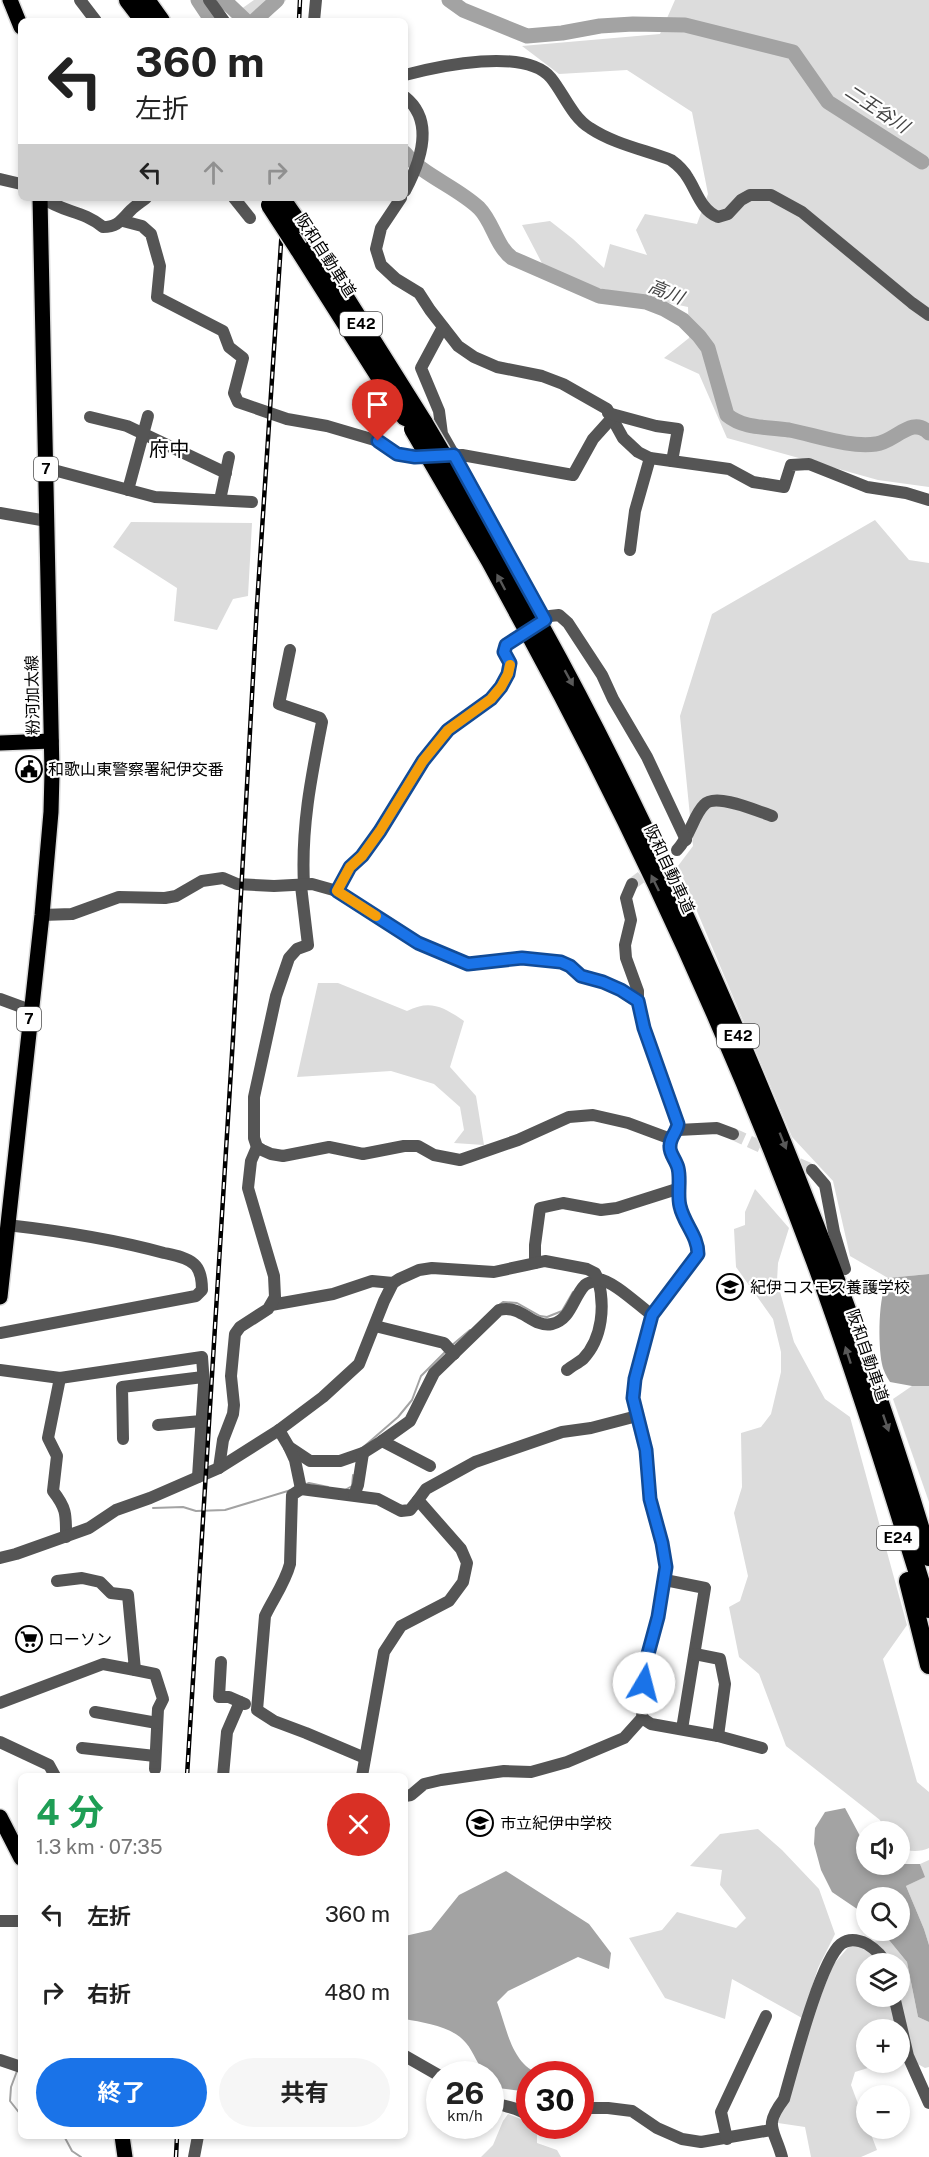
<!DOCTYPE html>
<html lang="ja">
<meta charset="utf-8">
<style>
:root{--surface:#fff;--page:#f6f6f6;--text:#222;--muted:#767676;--accent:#1a73e8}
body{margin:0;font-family:"Public Sans","Noto Sans JP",sans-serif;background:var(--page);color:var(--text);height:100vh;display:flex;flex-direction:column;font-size:22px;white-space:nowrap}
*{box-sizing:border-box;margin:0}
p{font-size:20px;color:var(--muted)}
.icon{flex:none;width:33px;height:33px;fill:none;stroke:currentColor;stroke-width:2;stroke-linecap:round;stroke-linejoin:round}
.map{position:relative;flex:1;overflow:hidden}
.side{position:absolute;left:18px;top:1773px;width:390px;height:366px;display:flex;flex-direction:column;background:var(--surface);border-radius:9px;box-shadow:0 3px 9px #0003}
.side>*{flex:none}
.hud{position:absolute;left:18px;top:18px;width:390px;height:183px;border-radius:9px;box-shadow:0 3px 9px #0003;background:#fff;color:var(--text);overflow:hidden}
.buttons{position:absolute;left:856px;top:1821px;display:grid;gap:12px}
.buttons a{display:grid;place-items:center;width:54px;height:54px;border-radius:50%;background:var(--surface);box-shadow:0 3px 9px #0003;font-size:30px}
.speed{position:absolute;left:426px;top:2061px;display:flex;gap:12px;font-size:30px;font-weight:700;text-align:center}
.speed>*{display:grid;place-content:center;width:78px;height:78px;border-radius:50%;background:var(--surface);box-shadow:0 3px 9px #0003;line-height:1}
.speed small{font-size:15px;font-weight:400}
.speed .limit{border:9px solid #d22;background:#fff;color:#111}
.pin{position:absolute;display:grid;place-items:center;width:51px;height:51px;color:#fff;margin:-62px -26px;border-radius:50% 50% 50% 0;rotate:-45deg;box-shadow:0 0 6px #0007}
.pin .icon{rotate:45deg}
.me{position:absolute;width:66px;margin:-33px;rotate:8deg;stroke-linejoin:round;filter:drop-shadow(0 0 4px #0008)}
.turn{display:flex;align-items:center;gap:21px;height:126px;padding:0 18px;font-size:27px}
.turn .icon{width:78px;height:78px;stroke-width:2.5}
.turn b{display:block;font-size:42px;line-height:51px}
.lanes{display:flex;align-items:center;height:57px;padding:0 18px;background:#0003;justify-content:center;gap:30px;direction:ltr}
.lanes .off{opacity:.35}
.round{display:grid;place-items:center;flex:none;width:63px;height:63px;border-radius:32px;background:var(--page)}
.headline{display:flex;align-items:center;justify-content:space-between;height:102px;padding:0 18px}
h1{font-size:36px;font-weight:700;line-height:45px;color:#1e9e55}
.cta{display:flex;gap:12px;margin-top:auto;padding:12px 18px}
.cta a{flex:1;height:69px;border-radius:36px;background:var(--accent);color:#fff;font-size:24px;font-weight:700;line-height:69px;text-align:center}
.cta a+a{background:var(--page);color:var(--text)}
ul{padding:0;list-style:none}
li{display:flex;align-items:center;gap:18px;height:78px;padding:0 18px}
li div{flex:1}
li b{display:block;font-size:22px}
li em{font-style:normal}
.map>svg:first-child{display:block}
.green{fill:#dcdcdc;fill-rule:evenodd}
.water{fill:#a3a3a3}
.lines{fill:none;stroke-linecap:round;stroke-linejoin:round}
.stream{stroke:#a3a3a3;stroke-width:2}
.river{stroke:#a3a3a3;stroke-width:15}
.minor-tunnel{stroke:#d9d9d9;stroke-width:12;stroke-dasharray:12 6;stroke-linecap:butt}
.major-casing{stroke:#dbdbdb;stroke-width:18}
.highway-casing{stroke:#dbdbdb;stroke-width:21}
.minor{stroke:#555;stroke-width:12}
.major{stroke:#000;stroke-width:15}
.highway{stroke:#000;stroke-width:18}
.rail-casing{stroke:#000;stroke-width:4.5}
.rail{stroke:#fff;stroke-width:2;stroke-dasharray:7;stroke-linecap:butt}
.highway-bridge-casing{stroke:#dbdbdb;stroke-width:21;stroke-linecap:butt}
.highway-bridge{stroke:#000;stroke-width:18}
.oneway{fill:#595959}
.route-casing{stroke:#114b97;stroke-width:15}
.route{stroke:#1a73e8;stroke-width:10}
.slow{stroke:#f59e0b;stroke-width:10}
.labels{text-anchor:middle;stroke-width:4.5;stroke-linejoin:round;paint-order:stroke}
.shield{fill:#fff;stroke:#4c4c4c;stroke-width:1.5}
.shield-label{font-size:15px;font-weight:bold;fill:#000}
.street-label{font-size:16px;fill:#000;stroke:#fff}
.poi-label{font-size:16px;fill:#000;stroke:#fff;text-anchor:start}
.water-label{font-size:18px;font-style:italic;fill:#444;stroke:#fff}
.quarter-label{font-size:20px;fill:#000;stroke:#fff}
</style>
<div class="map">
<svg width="929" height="2157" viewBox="0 0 929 2157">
<rect width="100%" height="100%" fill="#fff"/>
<!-- green -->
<g class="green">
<path d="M254,0H286C277,15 257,21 241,21L234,14Z"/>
<polygon points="675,0 929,0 929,487 878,480 727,438 699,374 664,358 689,338 688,307 598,288 545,269 522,225 550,221 573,239 604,268 610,244 647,255 636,230 645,214 697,224 708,194 692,112 627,70 559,74 522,46 660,34"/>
<polygon points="875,520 909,560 929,563 929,1274 888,1278 850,1256 833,1181 792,1137 678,866 693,846 680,716 712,614"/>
<polygon points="131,522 252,523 248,596 233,599 217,630 174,621 177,588 113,547"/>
<path d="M318,983H338L407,1011C430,999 444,1007 464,1021L450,1067L476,1096L484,1145L454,1143L464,1130L460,1107L434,1084L391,1071L297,1077Z"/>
<path d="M755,1189L789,1228L778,1263L777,1281L794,1342L825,1399L850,1417L907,1625L883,1659L917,1782L929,1792V1848C921,1852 907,1852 900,1847V1832L885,1831L880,1820L786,1746L759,1674L739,1657L729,1607L740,1601L748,1576L734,1513L742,1487L741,1433L761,1427L771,1414L781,1372V1352L773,1319L736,1267L734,1229L745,1225V1212Z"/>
<polygon points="912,1386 929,1386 929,1502 893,1399"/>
<polygon points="758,1829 782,1850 819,1889 835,1934 818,1968 802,2018 732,1979 725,2019 665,1998 629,1938 662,1930 677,1912 736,1928 746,1918 720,1885 722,1870 690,1866 720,1834"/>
<polygon points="929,1860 929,1945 924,1929 906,1886 924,1877 920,1864"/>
<path d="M889,1940L907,1962L918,2017L929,2022V2067L925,2068L903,2056L900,2057V2030H867V2062L884,2063L855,2072L851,2085L867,2128L869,2129L877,2150L861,2157H811L805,2127L778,2123L815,2011L833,1965L851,1944ZM867,1964H900V1996H867Z"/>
<polygon points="508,2114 526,2121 537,2133 537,2143 557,2150 561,2157 481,2157 493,2145 503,2121"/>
</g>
<!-- water -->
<g class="water">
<path d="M929,1274V1386H912L890,1382C887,1377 883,1370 882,1364C878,1344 878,1296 888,1278Z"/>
<polygon points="845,1808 867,1849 867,1864 920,1864 925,1877 906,1886 924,1929 929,1945 929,2022 918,2017 907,1962 889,1940 887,1931 900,1930 900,1898 867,1898 866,1915 832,1892 821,1870 814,1844 815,1828 825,1812"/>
<path d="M506,1871L589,1924L611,1953L609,1969L578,1957L508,1991L497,2002C507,2028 511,2064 540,2074H530L529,2092L498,2088L491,2079L490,2074H486C477,2065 474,2052 466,2043C452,2026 425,2023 405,2019V1936L431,1930L459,1895Z"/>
</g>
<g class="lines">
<!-- stream -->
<g class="stream">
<polyline points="499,1305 503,1302 517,1303 540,1316 547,1317 562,1311 573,1292"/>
<polyline points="451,1346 470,1330"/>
<polyline points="360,1450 398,1417 412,1400 421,1376 445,1352"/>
<polyline points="304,1485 309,1483 328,1487"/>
<polyline points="345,1490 352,1486 353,1475"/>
<polyline points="153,1508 183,1507 196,1511 225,1510 291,1490"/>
<polyline points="17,2071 11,2087 10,2101 21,2115"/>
<polyline points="64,2136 72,2151 81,2157"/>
</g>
<!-- river -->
<g class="river">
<polyline points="198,0 212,21"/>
<polyline points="224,0 246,21"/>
<polyline points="449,0 463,10 527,36 562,33 600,26 633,24 685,25 793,52 828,102 922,162"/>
<polyline points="254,21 277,0"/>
<path d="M405,153C422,175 457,187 479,208C493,222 496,246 512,258L599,296L646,302L664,309L683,320L699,336L708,348L727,415C733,420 740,423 748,425C761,428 776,428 789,430C815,435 850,448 876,444C895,442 912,415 929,433"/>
</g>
<!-- minor-tunnel -->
<g class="minor-tunnel">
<polyline points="632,884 677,850"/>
<polyline points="733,1134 812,1170"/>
</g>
<defs>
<g id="major">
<polyline points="10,0 21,27"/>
<polyline points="0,743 51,741"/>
<polyline points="0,1297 42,915 51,812 52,773 40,198"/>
<polyline points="0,1817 21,1858"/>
<polyline points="122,2136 125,2157"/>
</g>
<g id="highway">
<polyline points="128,0 144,21"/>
<polyline points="146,0 161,21"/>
<polyline points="299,224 424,423"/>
<polyline points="298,248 405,417"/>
<path d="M541,627C613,757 676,892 735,1029C809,1201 876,1377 929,1557"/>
<path d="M529,633C639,835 735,1046 815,1261C857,1376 893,1493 929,1609"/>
<polyline points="908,1581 929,1665"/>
</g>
</defs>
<!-- major casing -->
<use href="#major" class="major-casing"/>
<!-- highway casing -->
<use href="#highway" class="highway-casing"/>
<!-- minor -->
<g class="minor">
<polyline points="80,0 96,21"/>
<polyline points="209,0 224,21"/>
<polyline points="314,21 316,0"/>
<path d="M405,75C439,66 525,47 551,78C564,94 572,117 590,128C614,144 645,150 671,160C678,165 684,171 688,178C697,192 701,210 718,217L728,214L741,200L750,195H771L802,212L912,303L929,315"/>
<path d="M405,97C435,121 421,161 405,191"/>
<polyline points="0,179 21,184"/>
<path d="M43,198C64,213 82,210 103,227C118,227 121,220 131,210C135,206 141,202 146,198"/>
<polyline points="234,198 250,218"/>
<polyline points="401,198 381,228 376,249 381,265 396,279 419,293 430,310 458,346 474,357 497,367 542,376 563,384 607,409 623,438 638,452 650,458 729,469 753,482 784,487 791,465 809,464 867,487 906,493 929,500"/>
<polyline points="123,221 142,226 151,234 160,266 157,297 223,331 229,347 243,358 234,393 238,402 287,419 327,426 378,441 397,454 415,457 462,455 573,475 593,439 611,419"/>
<polyline points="443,327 421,368 439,411 442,434 476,494"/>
<polyline points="608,413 656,426 678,429 672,461"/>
<polyline points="90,417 127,426 226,473"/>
<polyline points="46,468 155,497 252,502"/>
<polyline points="128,490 148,416"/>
<polyline points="220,500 229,457"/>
<polyline points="0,513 47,521"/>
<polyline points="630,550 635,511 650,458"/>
<path d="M290,650L279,704L320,718L322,722C311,778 301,828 304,885"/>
<path d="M677,850C691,835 693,816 704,805C715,792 757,811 772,816"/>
<polyline points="301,886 308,945 297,949 289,958 276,996 254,1097 254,1138 257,1147 262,1150 271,1154 283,1156 329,1147 363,1154 404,1146 418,1146 434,1155 460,1160 518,1140 569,1117 593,1115 628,1123 671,1139"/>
<polyline points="337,891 350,867 362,856 380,831 423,761 448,730 491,699 501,687 508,674 510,663 504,652 506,645 550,616 559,615 568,623 602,675 613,699 647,757 686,840"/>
<polyline points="42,915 72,914 119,897 165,898 176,896 202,881 223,878 237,884 274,886 312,884 337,891 418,943 468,965 522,958 561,962 570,966 581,976 603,982 621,989 638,1001"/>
<polyline points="0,999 30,1010"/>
<polyline points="678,1130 717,1128 733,1134"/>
<polyline points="812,1170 825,1185 834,1232 845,1269"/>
<polyline points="535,1263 535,1245 540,1208 563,1203 601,1210 617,1208 680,1188"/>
<polyline points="271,1305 333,1294 372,1281 393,1283"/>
<polyline points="375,1326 444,1343 454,1354"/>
<path d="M0,1333L196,1296L202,1290C202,1281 201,1270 194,1264C186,1257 173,1255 164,1253C113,1239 60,1231 7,1225"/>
<polyline points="0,1370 60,1378 202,1357 204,1384 198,1477"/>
<path d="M60,1378L48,1438L57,1456L53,1491C67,1509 66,1515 66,1537"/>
<polyline points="158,1425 201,1421"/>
<path d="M279,1430L289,1447L310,1461H340L363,1453L382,1441L410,1421L434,1373L499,1310C522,1304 532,1328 552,1324C571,1320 573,1297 585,1285C588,1283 594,1281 598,1279C605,1305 603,1338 583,1359C578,1363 572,1366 567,1370"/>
<polyline points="123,1439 122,1387 203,1377"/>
<polyline points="382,1441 430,1466"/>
<polyline points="289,1447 295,1460 301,1489 378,1499 401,1511 410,1510 418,1500"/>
<polyline points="219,1468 223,1440 233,1414 234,1405 231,1376 235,1334 240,1327 268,1309 275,1297 274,1276 248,1188 251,1161 257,1147"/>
<path d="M301,1489L292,1495L290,1564C285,1583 273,1599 265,1616L257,1710L274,1721L306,1733L365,1758"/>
<polyline points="354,1495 358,1485 363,1453"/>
<path d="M0,1558L16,1554L89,1528L116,1510L150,1498L219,1468L279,1430L323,1397L359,1364L384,1301L393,1283L399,1279L419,1270L432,1268L494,1272L545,1261L587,1269L595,1273L598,1279C614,1281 638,1305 652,1315"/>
<polyline points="665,1580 705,1588 682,1729"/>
<polyline points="695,1654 720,1659 725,1684 718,1736"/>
<polyline points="221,1662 219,1697 229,1697 245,1704"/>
<polyline points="135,1670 155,1674 163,1699 158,1709 155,1769"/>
<polyline points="0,1703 103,1664 135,1670 128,1595 111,1593 100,1582 82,1578 57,1581"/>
<polyline points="95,1712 157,1723"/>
<polyline points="642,1718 651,1724 718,1736 762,1748"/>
<polyline points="0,1742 49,1765 55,1776"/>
<polyline points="82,1748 155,1756"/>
<polyline points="223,1776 227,1732 240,1702"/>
<polyline points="362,1776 384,1652 401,1626 449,1601 463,1582 467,1563 461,1549 418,1500 426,1489 475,1462 562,1432 591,1428 637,1416"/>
<path d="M405,1796L411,1795L424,1784L441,1780L504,1771L531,1772L567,1762L624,1738L642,1718L645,1665L658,1617L666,1567L662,1543L650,1499L646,1450L633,1398L635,1379L652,1315L698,1254C698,1236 684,1224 680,1206C677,1194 681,1180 678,1168C676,1160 669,1153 670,1146C670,1137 678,1133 678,1124L644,1028L638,1001V991L626,958L625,945L631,920L626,898L632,884"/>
<polyline points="0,1921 21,1921"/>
<polyline points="894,1996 908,2056 929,2103"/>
<polyline points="405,2056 440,2076"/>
<polyline points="0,2060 21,2067"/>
<path d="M490,2100C503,2108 518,2106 530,2117"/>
<polyline points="580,2108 608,2108 632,2111 657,2128 682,2139 701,2142 771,2130"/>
<polyline points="542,2126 548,2126"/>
<polyline points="727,2139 721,2112 766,2016"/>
<polyline points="194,2157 198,2136"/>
<path d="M782,2157C774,2128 763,2127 784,2099C793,2068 820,1961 841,1944C849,1938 859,1940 867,1944C875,1949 882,1955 886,1964"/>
</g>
<!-- major -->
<use href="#major" class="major"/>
<!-- highway -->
<use href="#highway" class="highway"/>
<defs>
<g id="rail">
<polyline points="299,21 300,0"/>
<polyline points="187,1776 233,1038 257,605 284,198"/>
<polyline points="176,2157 177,2136"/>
</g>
</defs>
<!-- rail casing -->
<use href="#rail" class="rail-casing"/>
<!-- rail -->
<use href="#rail" class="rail"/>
<defs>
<g id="highway-bridge">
<polyline points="281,198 299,224"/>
<polyline points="270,205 298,248"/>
<polyline points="424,423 503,557 541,627"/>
<polyline points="413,429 490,561 529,633"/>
</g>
</defs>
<!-- highway-bridge casing -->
<use href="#highway-bridge" class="highway-bridge-casing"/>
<!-- highway-bridge -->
<use href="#highway-bridge" class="highway-bridge"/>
</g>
<!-- one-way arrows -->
<defs><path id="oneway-solid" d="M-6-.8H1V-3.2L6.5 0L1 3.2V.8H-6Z" transform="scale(1.5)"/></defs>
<g class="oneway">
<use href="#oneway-solid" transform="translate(501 582) rotate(-118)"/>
<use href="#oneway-solid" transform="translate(569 678) rotate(61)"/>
<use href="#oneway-solid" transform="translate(655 883) rotate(-116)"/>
<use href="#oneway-solid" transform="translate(783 1141) rotate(68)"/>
<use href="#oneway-solid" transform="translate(848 1355) rotate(-108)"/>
<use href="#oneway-solid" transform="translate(886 1423) rotate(71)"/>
</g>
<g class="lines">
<defs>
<path id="route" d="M378,441L397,454L415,457L454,455L545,620L506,645L504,652L510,663L508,674L501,687L491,699L448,730L423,761L380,831L362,856L350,867L337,891L418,943L468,964L522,958L561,962L570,966L581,976L603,982L621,990L638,1001L644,1028L678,1124C677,1132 670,1137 670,1146C669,1153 676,1160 678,1168C681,1180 677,1194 680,1206C684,1224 698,1236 698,1254L652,1315L635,1379L633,1398L646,1450L650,1499L662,1543L666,1567L658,1617L645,1665L644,1683"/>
</defs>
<!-- route casing -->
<use href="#route" class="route-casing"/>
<!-- route -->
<use href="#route" class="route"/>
<!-- slow -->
<polyline class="slow" points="376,916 337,891 350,867 362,856 380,831 423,761 448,730 491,699 501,687 508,674 510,665"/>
</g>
<!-- icons -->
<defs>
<symbol id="civic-ring" viewBox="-11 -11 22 22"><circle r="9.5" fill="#fff" stroke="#000" stroke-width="1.5"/><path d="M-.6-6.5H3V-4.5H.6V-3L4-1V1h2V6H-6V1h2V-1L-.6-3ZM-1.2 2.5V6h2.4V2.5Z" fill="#000"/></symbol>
<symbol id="school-ring" viewBox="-11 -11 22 22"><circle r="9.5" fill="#fff" stroke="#000" stroke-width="1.5"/><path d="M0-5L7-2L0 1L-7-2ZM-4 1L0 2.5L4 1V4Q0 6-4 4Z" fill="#000"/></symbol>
<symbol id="supermarket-ring" viewBox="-11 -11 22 22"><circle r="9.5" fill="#fff" stroke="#000" stroke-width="1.5"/><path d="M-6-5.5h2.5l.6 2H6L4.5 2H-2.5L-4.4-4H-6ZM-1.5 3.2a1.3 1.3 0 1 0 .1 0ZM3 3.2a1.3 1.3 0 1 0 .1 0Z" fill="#000"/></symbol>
</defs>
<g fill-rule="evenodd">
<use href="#civic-ring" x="14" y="754" width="30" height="30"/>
<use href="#school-ring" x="715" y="1272" width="30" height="30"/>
<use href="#supermarket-ring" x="14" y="1624" width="30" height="30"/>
<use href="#school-ring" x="465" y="1808" width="30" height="30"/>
</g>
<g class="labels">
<!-- shield labels -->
<g class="shield">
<rect x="340" y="312" width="42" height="24" rx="4.5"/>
<rect x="34" y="457" width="24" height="24" rx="4.5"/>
<rect x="17" y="1007" width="24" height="24" rx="4.5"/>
<rect x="717" y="1024" width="42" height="24" rx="4.5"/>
<rect x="877" y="1526" width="42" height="24" rx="4.5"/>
</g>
<g class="shield-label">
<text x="361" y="329">E42</text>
<text x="46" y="474">7</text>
<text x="29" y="1024">7</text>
<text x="738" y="1041">E42</text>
<text x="898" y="1543">E24</text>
</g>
<!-- street labels -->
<g class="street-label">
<text transform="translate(326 255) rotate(57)" y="6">阪和自動車道</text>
<text transform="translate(32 695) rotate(-91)" y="6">粉河加太線</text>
<text transform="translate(670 869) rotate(65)" y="6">阪和自動車道</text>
<text transform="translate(868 1355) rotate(71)" y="6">阪和自動車道</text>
</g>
<!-- poi labels -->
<g class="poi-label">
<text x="48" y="775">和歌山東警察署紀伊交番</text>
<text x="750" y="1293">紀伊コスモス養護学校</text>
<text x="48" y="1645">ローソン</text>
<text x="500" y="1829">市立紀伊中学校</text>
</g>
<!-- water labels -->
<g class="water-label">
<text transform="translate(877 109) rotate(33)" y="6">二王谷川</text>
<text transform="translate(666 292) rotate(22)" y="6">高川</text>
</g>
<!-- quarter labels -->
<g class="quarter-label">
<text x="169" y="456">府中</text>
</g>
</g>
</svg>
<div class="buttons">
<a><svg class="icon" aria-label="sound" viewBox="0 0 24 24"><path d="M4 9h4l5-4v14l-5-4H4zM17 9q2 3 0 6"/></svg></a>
<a><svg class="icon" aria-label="search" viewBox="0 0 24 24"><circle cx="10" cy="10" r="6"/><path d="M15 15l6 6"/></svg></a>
<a><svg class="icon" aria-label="layers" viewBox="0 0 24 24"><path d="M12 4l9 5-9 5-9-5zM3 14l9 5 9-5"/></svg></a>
<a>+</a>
<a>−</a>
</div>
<div class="speed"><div>26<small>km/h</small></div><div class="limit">30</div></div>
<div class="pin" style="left:378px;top:441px;background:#d93025"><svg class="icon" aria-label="arrive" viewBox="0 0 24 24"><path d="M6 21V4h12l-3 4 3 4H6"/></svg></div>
<svg class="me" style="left:644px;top:1683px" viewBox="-20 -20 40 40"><circle r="19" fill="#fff"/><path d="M0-13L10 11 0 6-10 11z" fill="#1a73e8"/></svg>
<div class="hud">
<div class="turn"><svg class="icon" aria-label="left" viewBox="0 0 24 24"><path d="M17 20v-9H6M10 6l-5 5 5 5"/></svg><div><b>360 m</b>左折</div></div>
<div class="lanes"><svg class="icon" aria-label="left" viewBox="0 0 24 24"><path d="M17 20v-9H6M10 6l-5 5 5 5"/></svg><svg class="icon off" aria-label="ahead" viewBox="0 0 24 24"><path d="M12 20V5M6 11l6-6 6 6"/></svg><svg class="icon off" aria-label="right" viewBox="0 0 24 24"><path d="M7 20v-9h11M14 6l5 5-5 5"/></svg></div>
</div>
<section class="side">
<div class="headline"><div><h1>4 分</h1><p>1.3 km · 07:35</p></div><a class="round" style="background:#d93025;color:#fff"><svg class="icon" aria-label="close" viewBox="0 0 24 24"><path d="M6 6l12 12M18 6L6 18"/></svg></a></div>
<ul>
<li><svg class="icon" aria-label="left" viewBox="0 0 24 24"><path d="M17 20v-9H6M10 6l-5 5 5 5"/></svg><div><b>左折</b></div><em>360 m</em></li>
<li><svg class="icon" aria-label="right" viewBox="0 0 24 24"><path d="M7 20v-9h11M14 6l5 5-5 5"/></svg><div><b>右折</b></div><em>480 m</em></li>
</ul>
<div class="cta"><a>終了</a><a>共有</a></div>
</section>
</div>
